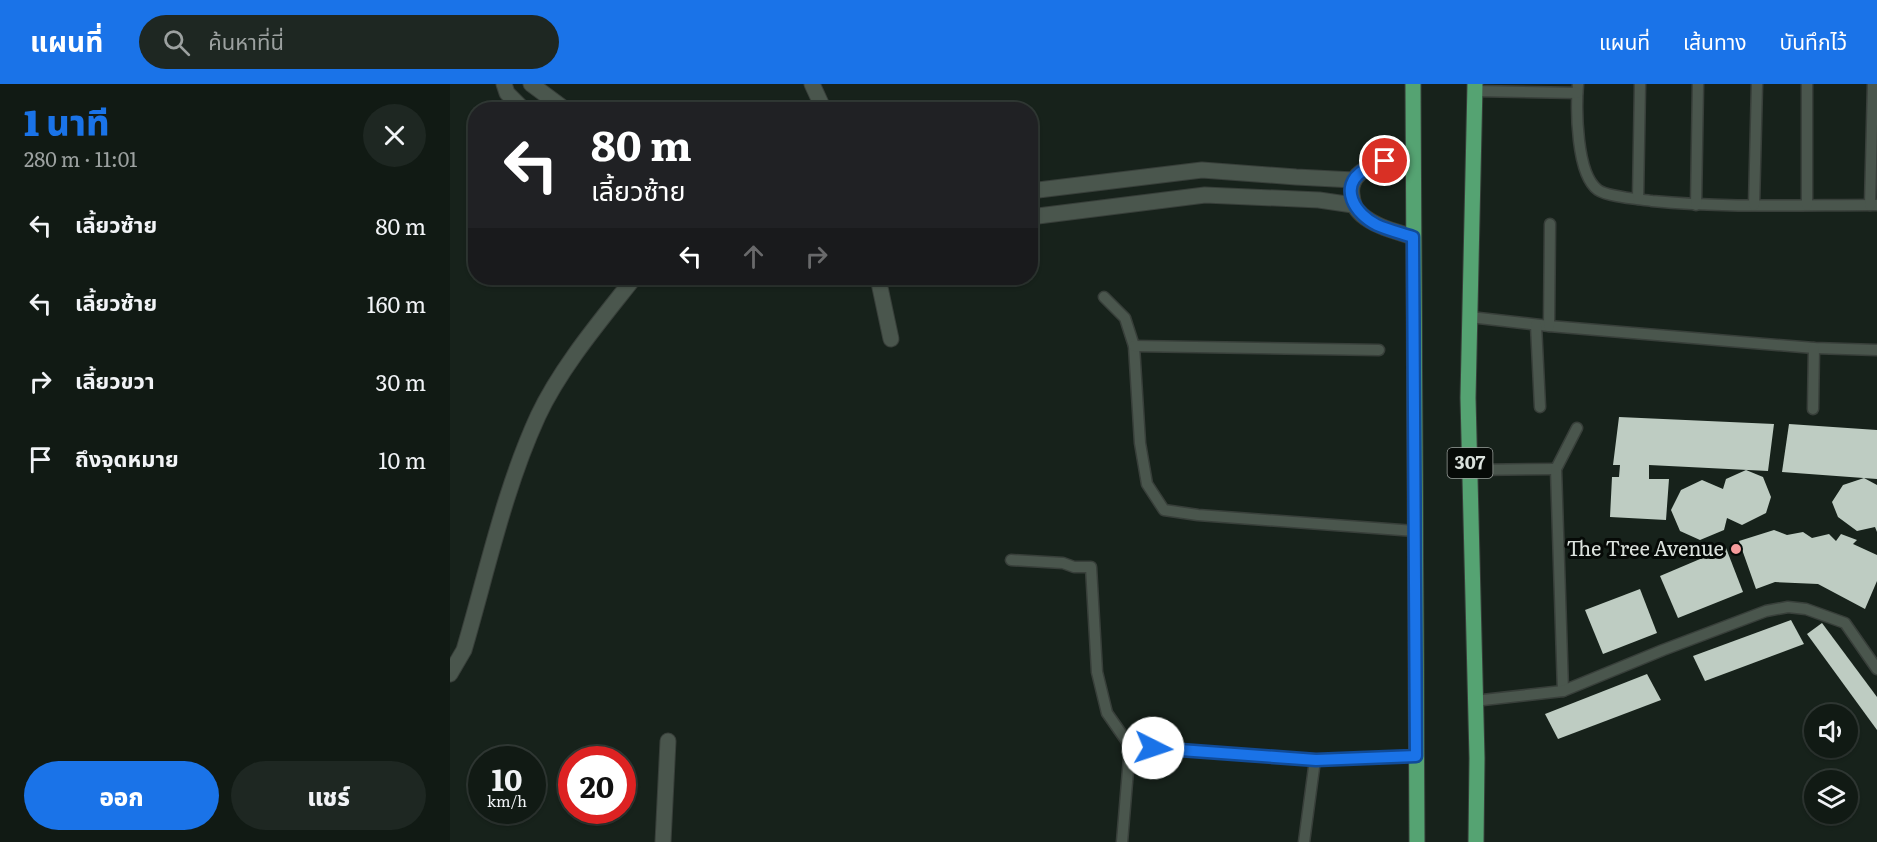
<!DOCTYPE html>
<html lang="th">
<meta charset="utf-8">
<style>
:root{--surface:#111a14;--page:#1e2722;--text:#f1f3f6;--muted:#9ca1a0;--line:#303834;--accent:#1a73e8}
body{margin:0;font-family:Literata,"Noto Sans Thai",serif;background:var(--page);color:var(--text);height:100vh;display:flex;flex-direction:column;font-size:22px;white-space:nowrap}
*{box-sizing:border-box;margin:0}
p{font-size:20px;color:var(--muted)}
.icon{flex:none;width:33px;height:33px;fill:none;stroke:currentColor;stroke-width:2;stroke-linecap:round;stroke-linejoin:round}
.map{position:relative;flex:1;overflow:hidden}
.drawer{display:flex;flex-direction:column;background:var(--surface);width:450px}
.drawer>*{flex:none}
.guide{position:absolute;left:18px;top:18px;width:570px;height:183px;border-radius:24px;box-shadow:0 2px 4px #0004,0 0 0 2px var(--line);background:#202124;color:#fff;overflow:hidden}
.controls{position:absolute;left:1354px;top:620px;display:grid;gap:12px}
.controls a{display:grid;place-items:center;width:54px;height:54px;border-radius:50%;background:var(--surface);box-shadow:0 2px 4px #0004,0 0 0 2px var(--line);font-size:30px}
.speed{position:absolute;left:18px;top:662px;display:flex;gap:12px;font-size:30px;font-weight:700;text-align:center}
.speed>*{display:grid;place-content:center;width:78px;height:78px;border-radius:50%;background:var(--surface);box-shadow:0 2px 4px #0004,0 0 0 2px var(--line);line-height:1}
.speed small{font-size:15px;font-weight:400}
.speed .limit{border:9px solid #d22;background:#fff;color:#111}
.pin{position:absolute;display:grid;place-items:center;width:51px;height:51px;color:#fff;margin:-26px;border:3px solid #fff;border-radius:50%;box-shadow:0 2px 6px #0007}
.me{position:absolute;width:66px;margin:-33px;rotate:94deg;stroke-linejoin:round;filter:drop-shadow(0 0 4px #0008)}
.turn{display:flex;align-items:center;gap:21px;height:126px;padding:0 24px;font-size:27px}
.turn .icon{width:78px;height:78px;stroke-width:2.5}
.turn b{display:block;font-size:42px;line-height:51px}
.lanes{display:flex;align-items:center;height:57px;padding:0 24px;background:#0003;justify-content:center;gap:30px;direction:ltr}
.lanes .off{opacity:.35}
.round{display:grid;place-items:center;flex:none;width:63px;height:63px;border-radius:32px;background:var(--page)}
.headline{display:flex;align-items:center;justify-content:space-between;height:102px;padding:0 24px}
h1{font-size:36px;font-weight:800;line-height:45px;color:var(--accent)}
.primary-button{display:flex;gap:12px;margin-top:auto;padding:12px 24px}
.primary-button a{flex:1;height:69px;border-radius:36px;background:var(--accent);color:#fff;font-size:24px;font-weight:800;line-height:69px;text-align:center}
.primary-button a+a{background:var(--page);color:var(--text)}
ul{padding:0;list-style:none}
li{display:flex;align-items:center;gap:18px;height:78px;padding:0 24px}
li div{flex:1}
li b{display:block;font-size:22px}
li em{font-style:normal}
header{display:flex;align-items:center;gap:36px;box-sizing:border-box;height:84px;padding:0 30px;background:var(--accent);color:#fff}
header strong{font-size:28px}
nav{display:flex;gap:33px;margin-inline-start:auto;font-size:21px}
.search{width:420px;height:54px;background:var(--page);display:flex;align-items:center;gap:15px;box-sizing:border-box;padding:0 21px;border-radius:33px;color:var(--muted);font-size:22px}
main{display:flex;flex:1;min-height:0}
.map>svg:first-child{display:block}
.building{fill:#beccc2}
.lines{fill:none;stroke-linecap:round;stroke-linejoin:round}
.lane-casing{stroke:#383f3a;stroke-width:13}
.street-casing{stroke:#383f3a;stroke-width:17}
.primary-casing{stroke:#383f3a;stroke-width:17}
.lane{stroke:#4a564d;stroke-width:10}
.street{stroke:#4a564d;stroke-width:15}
.primary{stroke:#55a372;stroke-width:15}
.route-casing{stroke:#114b97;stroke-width:15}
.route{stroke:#1a73e8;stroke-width:10}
.poi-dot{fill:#f59b9b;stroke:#060a07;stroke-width:2}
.labels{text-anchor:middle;stroke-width:6;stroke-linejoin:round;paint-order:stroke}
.shield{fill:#060a07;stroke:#9ba19d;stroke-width:1.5}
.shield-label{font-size:18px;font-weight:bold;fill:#dbe2dd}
.poi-label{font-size:20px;fill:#dbe2dd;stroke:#060a07;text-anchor:end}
</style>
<header>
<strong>แผนที่</strong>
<div class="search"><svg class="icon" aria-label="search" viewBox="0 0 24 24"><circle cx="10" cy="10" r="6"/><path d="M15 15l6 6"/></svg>ค้นหาที่นี่</div>
<nav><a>แผนที่</a><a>เส้นทาง</a><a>บันทึกไว้</a></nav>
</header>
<main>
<section class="drawer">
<div class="headline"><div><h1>1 นาที</h1><p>280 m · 11:01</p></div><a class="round"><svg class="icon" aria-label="close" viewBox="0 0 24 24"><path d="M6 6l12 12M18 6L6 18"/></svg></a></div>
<ul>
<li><svg class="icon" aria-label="left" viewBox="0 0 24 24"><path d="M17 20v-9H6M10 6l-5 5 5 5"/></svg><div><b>เลี้ยวซ้าย</b></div><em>80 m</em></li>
<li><svg class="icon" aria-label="left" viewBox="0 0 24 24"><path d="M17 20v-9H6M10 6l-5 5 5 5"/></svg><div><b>เลี้ยวซ้าย</b></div><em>160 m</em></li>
<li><svg class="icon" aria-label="right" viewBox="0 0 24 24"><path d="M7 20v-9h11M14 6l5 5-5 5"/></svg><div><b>เลี้ยวขวา</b></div><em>30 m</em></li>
<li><svg class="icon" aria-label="arrive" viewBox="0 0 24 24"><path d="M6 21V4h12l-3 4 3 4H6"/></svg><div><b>ถึงจุดหมาย</b></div><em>10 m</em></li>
</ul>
<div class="primary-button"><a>ออก</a><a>แชร์</a></div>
</section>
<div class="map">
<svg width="1427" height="758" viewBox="0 0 1427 758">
<rect width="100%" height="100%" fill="#17221b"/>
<!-- building -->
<g class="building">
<polygon points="1169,333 1324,340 1318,387 1199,381 1199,395 1219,395 1216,436 1160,433 1162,393 1169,393 1170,381 1163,381"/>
<polygon points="1339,340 1427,346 1427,395 1332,388"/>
<polygon points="1296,386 1313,393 1321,413 1316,429 1292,441 1277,434 1274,446 1250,456 1230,447 1221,426 1231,406 1252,396 1273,405 1276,395"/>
<polygon points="1414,394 1427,401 1427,448 1425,443 1407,447 1388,433 1382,418 1393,401"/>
<polygon points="1324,446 1337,451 1353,448 1362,454 1379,450 1386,457 1391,450 1407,456 1403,460 1427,471 1427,497 1415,525 1368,500 1325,498 1306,505 1289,457"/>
<polygon points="1276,464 1293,508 1228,534 1210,492"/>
<polygon points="1190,505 1207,549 1153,570 1135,526"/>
<polygon points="1341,536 1354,560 1255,597 1243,572"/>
<polygon points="1372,539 1427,613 1427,646 1357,550"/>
<polygon points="1197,590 1211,616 1108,655 1095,630"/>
</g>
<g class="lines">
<defs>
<g id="lane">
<path d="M1128,0C1126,25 1126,90 1148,106C1158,113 1189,115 1202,117C1276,124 1352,121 1427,121"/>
<polyline points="1025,7 1127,9"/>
<polyline points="1188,115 1190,0"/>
<polyline points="1246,121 1248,0"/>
<polyline points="1304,121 1307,0"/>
<polyline points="1357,121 1357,0"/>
<polyline points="1420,121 1423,0"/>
<polyline points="654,213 675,234 684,262 690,359 697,400 714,426 748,431 965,447"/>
<polyline points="1020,233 1099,242 1364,264 1427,266"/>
<polyline points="1086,241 1090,323"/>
<polyline points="1099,242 1100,140"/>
<polyline points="684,262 929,266"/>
<polyline points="1363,325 1364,264"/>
<polyline points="1020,386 1106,385"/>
<polyline points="561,476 613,479 624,483 641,483 647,588 657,629 680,662 865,676 966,672"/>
<polyline points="1113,607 1106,385 1127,344"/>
<polyline points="1024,617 1113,607 1213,566 1316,527 1338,523 1356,525 1395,539 1427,585"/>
<polyline points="672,758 680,662"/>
<polyline points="854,758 865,676"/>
</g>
<g id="street">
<polyline points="54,0 57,9 74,26"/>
<polyline points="81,0 116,26"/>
<polyline points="362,0 374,26"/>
<path d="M962,75C942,77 897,80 902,111C903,120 905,125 912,131C926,143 945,147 963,153"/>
<polyline points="580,107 752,86 846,93 904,96"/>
<polyline points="580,133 755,111 869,116 903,121"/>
<polyline points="428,194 441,255"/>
<path d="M0,590L14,566C37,488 54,406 88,332C111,283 151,236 184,194"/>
<polyline points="213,758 218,657"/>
</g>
<g id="primary">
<polyline points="963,0 967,758"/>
<polyline points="1025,0 1018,314 1027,674 1026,758"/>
</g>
</defs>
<!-- lane casing -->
<use href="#lane" class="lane-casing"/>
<!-- street casing -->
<use href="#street" class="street-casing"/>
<!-- primary casing -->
<use href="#primary" class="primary-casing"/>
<!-- lane -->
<use href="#lane" class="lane"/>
<!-- street -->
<use href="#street" class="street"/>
<!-- primary -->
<use href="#primary" class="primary"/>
</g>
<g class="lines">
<defs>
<path id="route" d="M703,664L866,676L966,672L963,153C951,149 938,146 927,141C906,131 887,103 914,86C920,82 928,80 935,77"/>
</defs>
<!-- route casing -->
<use href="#route" class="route-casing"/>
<!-- route -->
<use href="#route" class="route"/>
</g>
<!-- markers -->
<circle class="poi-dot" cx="1286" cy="465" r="6"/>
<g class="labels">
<!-- shield labels -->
<rect class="shield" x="997.5" y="364" width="45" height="30" rx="4.5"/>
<g class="shield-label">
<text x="1020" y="385">307</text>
</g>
<!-- poi labels -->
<g class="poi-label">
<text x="1274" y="472">The Tree Avenue</text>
</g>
</g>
</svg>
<div class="controls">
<a><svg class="icon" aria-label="sound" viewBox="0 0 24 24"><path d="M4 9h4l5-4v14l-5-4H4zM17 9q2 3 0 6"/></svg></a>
<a><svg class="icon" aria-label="layers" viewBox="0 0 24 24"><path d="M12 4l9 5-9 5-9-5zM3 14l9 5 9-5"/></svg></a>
</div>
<div class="speed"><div>10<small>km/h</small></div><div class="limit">20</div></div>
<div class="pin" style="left:935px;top:77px;background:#d93025"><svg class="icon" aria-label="arrive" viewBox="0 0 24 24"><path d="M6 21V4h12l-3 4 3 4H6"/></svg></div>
<svg class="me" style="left:703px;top:664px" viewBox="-20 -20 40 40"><circle r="19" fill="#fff"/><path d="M0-13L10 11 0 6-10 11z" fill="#1a73e8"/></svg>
<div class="guide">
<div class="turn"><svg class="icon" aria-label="left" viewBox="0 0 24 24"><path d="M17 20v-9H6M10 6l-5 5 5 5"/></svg><div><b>80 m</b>เลี้ยวซ้าย</div></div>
<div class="lanes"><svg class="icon" aria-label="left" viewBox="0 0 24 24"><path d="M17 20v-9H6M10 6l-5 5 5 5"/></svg><svg class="icon off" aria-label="ahead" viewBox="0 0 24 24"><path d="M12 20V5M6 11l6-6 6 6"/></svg><svg class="icon off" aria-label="right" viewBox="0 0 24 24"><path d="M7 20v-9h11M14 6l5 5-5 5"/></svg></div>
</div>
</div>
</main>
